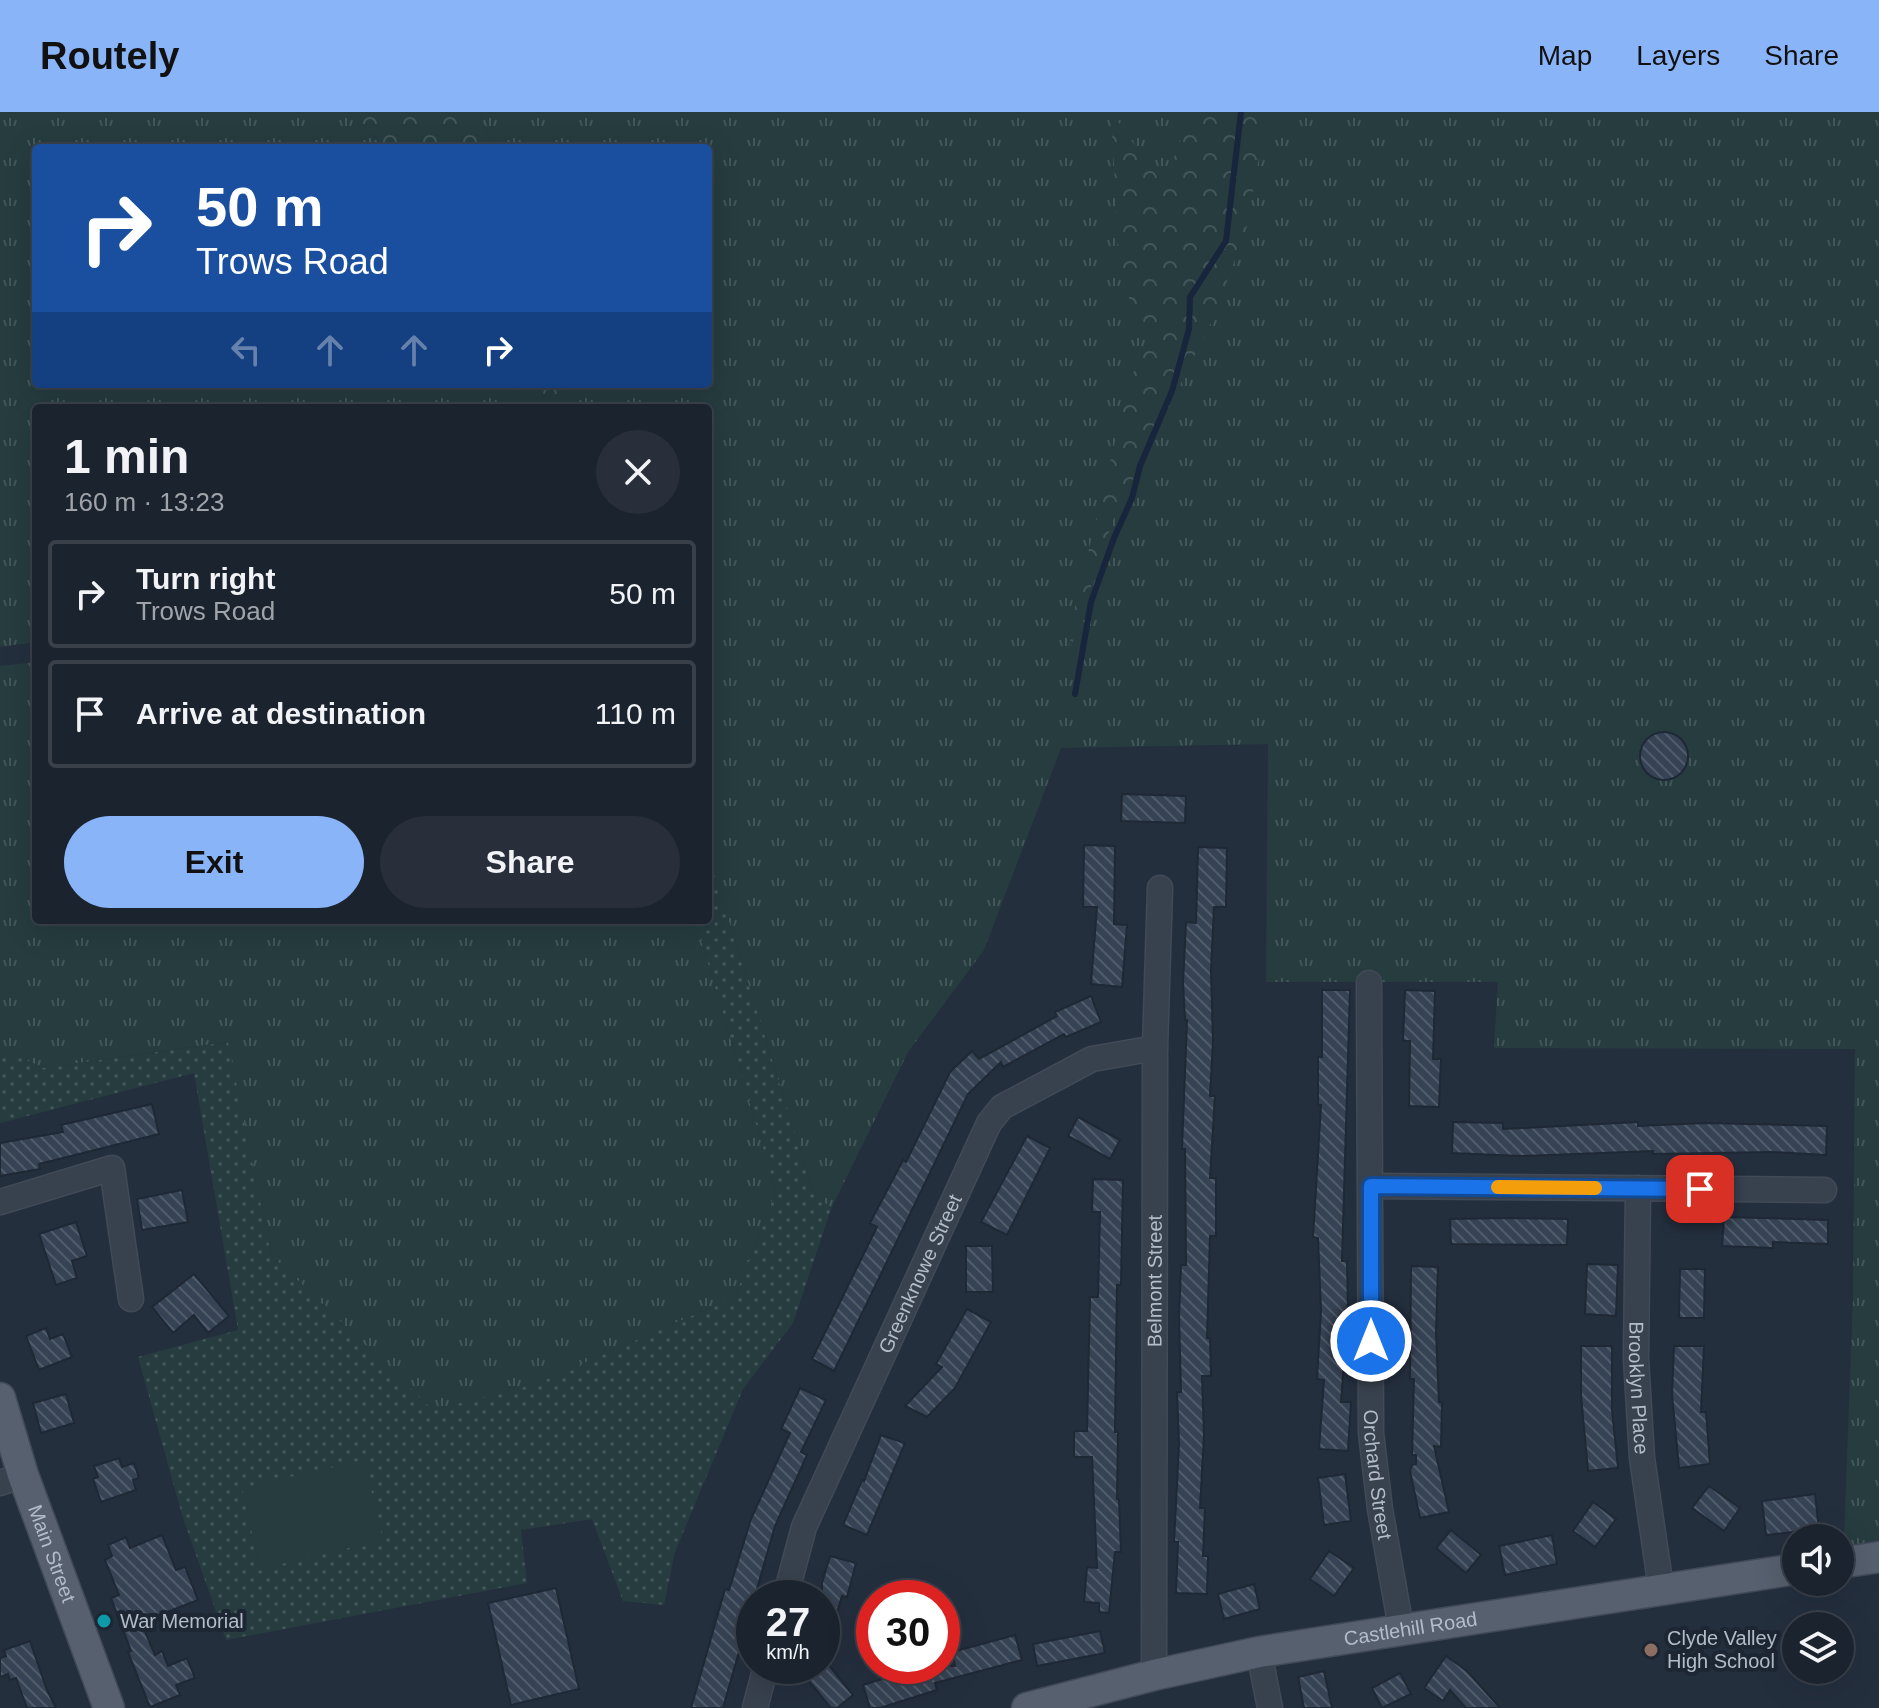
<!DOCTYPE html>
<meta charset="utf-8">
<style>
:root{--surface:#1b232e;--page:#282f3a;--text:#f1f3f6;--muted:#a0a4aa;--line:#39404a;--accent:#8ab4f8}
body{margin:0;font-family:Arial,sans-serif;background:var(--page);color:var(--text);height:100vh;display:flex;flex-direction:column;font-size:30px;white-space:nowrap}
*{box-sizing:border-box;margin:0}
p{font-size:26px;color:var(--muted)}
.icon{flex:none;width:44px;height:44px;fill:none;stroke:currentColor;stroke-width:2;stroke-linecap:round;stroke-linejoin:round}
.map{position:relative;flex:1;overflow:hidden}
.panel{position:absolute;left:32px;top:292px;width:680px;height:520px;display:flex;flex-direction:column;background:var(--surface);border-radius:8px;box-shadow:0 8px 32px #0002,0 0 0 2px var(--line)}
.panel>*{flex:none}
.guide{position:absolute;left:32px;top:32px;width:680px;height:244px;border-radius:8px;box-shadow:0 8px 32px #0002,0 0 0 2px var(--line);background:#1a4fa0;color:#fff;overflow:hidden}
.tools{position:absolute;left:1782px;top:1412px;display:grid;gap:16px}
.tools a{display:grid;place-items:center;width:72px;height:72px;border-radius:50%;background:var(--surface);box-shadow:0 8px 32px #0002,0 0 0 2px var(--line);font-size:40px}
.speed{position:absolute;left:736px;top:1468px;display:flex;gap:16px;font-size:40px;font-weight:700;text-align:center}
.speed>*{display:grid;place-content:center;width:104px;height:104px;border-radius:50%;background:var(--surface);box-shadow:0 8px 32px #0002,0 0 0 2px var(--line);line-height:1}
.speed small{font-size:20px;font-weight:400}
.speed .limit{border:12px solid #d22;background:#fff;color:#111}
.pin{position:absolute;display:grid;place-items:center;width:68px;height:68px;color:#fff;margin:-34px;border-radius:16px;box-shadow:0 4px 12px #0006}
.me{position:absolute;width:88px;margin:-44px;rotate:0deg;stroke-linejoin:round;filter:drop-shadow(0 0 6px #0008)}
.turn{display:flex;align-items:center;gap:28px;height:168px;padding:0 32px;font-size:36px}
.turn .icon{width:104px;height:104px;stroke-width:2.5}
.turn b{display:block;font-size:56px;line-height:68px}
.lanes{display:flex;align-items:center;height:76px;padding:0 32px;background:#0003;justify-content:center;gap:40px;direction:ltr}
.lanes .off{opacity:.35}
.round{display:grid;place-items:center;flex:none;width:84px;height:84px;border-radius:42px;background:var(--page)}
.headline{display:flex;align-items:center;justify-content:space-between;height:136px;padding:0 32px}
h1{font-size:48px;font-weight:700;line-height:60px}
.primary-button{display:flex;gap:16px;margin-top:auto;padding:16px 32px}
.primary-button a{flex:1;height:92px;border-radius:48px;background:var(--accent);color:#111;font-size:32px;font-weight:700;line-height:92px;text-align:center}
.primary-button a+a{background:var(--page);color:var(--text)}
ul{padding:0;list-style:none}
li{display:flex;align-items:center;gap:24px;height:108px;margin:0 16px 12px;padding:0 16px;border:4px solid var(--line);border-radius:8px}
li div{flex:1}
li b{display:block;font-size:30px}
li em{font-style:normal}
header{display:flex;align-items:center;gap:48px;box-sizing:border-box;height:112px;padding:0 40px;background:var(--accent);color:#111}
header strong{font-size:38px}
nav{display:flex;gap:44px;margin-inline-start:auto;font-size:28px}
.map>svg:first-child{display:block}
.grass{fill:url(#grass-tufts)}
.forest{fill:url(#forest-crowns)}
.park{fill:url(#park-dots)}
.pitch{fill:#263c3f}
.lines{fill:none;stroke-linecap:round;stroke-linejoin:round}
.stream{stroke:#17263c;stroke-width:6}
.building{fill:url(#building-back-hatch);stroke:#1f2835;stroke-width:2}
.minor-casing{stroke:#414a57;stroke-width:27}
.major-casing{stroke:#414a57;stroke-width:33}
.minor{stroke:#38414e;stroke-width:24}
.major{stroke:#56606e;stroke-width:30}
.route-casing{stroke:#114b97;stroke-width:20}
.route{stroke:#1a73e8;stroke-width:14}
.slow{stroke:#f59e0b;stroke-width:14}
.culture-dot{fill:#0f9aa8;stroke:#1d2633;stroke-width:3}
.education-dot{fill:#8d6e63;stroke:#1d2633;stroke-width:3}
.labels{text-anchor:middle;stroke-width:8;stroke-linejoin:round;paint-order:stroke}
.street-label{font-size:20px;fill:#b4bcc9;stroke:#1d2633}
.poi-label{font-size:20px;fill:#b4bcc9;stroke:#1d2633;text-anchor:start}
</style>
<header>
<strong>Routely</strong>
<nav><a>Map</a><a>Layers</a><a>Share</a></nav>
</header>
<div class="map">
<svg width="1879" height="1596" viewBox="0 0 1879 1596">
<defs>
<pattern id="grass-tufts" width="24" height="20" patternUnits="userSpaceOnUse" patternTransform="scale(2)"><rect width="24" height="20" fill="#263c3f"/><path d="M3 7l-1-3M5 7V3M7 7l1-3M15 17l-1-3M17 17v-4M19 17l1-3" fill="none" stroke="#435659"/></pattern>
<pattern id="forest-crowns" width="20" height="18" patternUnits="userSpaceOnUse" patternTransform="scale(2)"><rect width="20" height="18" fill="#263c3f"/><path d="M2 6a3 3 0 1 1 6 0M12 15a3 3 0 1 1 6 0" fill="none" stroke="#435659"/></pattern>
<pattern id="park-dots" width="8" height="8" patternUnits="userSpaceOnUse" patternTransform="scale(2)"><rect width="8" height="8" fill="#263c3f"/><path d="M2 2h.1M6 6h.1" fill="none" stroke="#435659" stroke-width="1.8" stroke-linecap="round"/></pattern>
<pattern id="building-back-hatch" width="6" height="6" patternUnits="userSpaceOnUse" patternTransform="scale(2)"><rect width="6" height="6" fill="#364354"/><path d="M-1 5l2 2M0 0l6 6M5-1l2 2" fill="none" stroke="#515c6b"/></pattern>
</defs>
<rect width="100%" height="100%" fill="#242f3e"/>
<!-- grass -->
<g class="grass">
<polygon points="0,0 348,0 387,36 36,36 36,272 517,272 526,296 36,296 36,530 0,535"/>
<polygon points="480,0 1879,0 1879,1430 1853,1434 1844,1427 1853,1187 1855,937 1494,936 1498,870 1266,870 1268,632 1061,636 984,838 908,940 831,1097 813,1079 708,742 708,296 573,296 565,272 708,272 708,36 491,36"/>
<polygon points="36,550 36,808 695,808 776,1079 735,1185 536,1272 433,1298 271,1143 227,930 44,956 0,937 0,554"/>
</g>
<!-- forest -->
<g class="forest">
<polygon points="348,0 480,0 491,36 387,36"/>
<polygon points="1111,0 1164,74 1184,17 1183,0 1267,0 1246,119 1211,211 1115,403 1069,540 1075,494 1131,264 1154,225 1132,193 1120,163"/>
<polygon points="517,272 565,272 573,296 526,296"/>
</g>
<!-- park -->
<polygon class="park" points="708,742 813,1079 831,1097 793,1211 743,1277 675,1440 664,1493 623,1489 592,1407 521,1418 527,1471 226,1528 182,1403 138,1245 238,1218 194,961 0,1011 0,937 44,956 228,930 271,1143 433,1298 536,1272 735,1185 776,1079 695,808 708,808"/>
<!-- pitch -->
<polygon class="pitch" points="364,1348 383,1428 260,1457 242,1376"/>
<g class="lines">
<!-- stream -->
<polyline class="stream" points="1075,582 1091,490 1114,426 1132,386 1140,354 1172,279 1189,217 1190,185 1226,129 1241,0"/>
</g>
<!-- building -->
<g class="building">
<circle cx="1664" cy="644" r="24"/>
<polygon points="1122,682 1186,684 1185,711 1121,709"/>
<polygon points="1084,733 1115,734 1114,812 1127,813 1122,875 1091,872 1097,795 1083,795"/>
<polygon points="1198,735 1227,736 1226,795 1214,795 1211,859 1213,929 1210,984 1215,984 1210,1066 1216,1066 1216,1124 1210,1124 1207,1226 1210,1226 1211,1264 1202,1264 1204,1323 1200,1396 1205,1396 1203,1444 1208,1444 1207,1482 1176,1481 1178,1430 1174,1430 1179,1332 1177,1280 1181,1280 1179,1205 1181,1153 1186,1153 1185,1037 1182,1037 1187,908 1185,908 1183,871 1186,810 1196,811"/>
<polygon points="1322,878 1350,878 1342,1149 1347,1149 1348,1199 1341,1290 1351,1290 1348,1339 1319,1337 1324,1268 1317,1267 1321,1199 1318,1126 1313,1125 1321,993 1318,993 1318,945 1322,945"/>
<polygon points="1405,878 1435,879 1433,947 1441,947 1439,995 1409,994 1410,929 1403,929"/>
<polygon points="1091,884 1101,910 1066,925 1064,922 1003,955 1001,950 968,982 834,1259 812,1247 877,1115 870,1111 903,1048 906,1050 950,960 972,939 979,947 1057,904 1055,900"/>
<polygon points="152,992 159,1022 39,1052 40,1057 0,1064 0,1031 63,1020 61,1013"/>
<polygon points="1078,1005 1120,1028 1110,1047 1068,1024"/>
<polygon points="1453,1010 1503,1011 1503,1017 1638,1010 1638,1014 1705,1011 1827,1014 1826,1043 1772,1040 1653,1042 1653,1039 1521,1044 1452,1041"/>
<polygon points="1027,1024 1050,1036 1007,1123 981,1110"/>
<polygon points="1093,1067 1123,1068 1121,1173 1117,1173 1115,1320 1118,1320 1117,1387 1119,1387 1121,1440 1115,1440 1109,1501 1099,1500 1099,1491 1084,1490 1087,1455 1097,1456 1092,1345 1074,1345 1074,1319 1087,1319 1090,1185 1098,1185 1100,1100 1092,1100"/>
<polygon points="182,1078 188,1110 142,1118 137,1087"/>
<polygon points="1724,1105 1828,1108 1828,1132 1773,1130 1773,1136 1722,1134"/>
<polygon points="1505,1106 1568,1107 1567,1133 1451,1132 1450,1107"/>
<polygon points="76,1110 87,1144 72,1149 77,1166 56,1173 39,1122"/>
<polygon points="966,1134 992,1134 993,1180 966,1180"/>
<polygon points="1587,1152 1618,1153 1616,1204 1585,1202"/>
<polygon points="1411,1154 1438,1155 1436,1220 1439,1290 1442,1290 1441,1335 1434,1334 1449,1400 1420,1406 1410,1359 1412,1353 1416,1352 1416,1343 1412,1343 1414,1267 1410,1267"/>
<polygon points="1680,1157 1705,1157 1704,1206 1679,1206"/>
<polygon points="194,1162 229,1204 208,1221 194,1203 173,1221 152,1195"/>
<polygon points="967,1197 991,1210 955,1276 927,1305 905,1294 942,1255 936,1252"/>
<polygon points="46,1216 50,1227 63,1222 72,1245 39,1258 26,1224"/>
<polygon points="1581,1234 1612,1234 1612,1298 1618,1356 1588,1359 1581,1283"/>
<polygon points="1674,1234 1704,1234 1701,1300 1706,1300 1710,1352 1679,1356 1672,1282"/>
<polygon points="800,1276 826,1288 801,1340 807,1343 775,1414 723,1596 691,1596 725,1477 729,1478 751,1407 790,1321 781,1317"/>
<polygon points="66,1282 74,1311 41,1321 33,1291"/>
<polygon points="881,1323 905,1331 867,1423 843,1413 862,1368 864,1369"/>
<polygon points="119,1346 122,1355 134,1351 139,1366 133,1368 136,1378 101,1390 93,1367 98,1365 94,1354"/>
<polygon points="1345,1362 1351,1409 1324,1413 1318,1366"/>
<polygon points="1709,1374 1740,1396 1724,1419 1692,1396"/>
<polygon points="1815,1382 1819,1417 1766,1423 1762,1389"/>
<polygon points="1593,1390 1616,1407 1595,1435 1573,1419"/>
<polygon points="1451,1418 1481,1443 1466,1461 1436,1436"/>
<polygon points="162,1423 176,1458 185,1455 198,1488 141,1510 155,1543 162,1539 168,1554 187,1546 195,1566 176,1573 180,1583 150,1595 128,1540 131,1539 111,1486 119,1483 105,1448 112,1444 108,1433 126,1425 130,1436"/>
<polygon points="1552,1423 1557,1452 1505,1463 1499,1434"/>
<polygon points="1329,1439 1354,1456 1334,1484 1310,1467"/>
<polygon points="830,1444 856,1451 847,1485 842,1484 826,1538 822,1538 822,1471"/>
<polygon points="1254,1472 1260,1497 1224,1507 1218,1482"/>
<polygon points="556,1476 579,1577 511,1593 488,1491"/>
<polygon points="1100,1519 1105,1541 1037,1554 1033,1532"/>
<polygon points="1015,1523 1022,1548 935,1571 937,1578 880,1596 870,1596 863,1573 923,1554 955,1554 952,1540"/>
<polygon points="30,1529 47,1578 56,1596 27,1596 16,1566 10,1568 8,1562 0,1565 0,1546 6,1544 4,1538"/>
<polygon points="1446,1544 1467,1559 1500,1596 1466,1596 1450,1578 1443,1589 1424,1576"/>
<polygon points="823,1546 853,1583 837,1596 831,1596 803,1562 813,1554 822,1554"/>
<polygon points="1324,1559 1332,1596 1304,1596 1298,1565"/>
<polygon points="1400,1561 1411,1582 1382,1596 1372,1576"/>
</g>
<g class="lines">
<defs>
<g id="minor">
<path id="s1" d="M1369,871L1371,1321L1380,1397L1401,1516"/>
<polyline points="1371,1074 1824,1078"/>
<path id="s2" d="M1638,1076L1636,1247L1642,1346L1661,1476"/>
<polyline points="0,1090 112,1056 131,1187"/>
<polyline points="0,1371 23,1363"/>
<path id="s3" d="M785,1486L804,1415L989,1011L1002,995L1092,947L1155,936"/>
<polyline points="1259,1540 1270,1596"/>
<path id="s4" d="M1154,1563L1155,936L1160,776"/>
<polyline points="755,1596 766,1554"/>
</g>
<g id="major">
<path id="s5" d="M0,1286L23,1363L109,1596"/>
<polyline points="1840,1451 1879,1445"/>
<path id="s6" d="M1027,1596L1154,1563L1259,1540L1796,1457"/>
</g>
</defs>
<!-- minor casing -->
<use href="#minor" class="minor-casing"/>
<!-- major casing -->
<use href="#major" class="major-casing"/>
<!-- minor -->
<use href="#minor" class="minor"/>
<!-- major -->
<use href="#major" class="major"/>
</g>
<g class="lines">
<defs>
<polyline id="route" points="1371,1229 1371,1074 1700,1077"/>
</defs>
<!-- route casing -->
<use href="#route" class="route-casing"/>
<!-- route -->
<use href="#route" class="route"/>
<!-- slow -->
<polyline class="slow" points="1498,1075 1595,1076"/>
</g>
<!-- markers -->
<circle class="culture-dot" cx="104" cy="1509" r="8"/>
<circle class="education-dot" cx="1651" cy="1538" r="8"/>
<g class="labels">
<!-- street labels -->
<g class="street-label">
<text dy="7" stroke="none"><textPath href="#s3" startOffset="352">Greenknowe Street</textPath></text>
<text dy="7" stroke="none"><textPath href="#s4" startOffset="394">Belmont Street</textPath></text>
<text dy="7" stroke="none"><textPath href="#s2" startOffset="200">Brooklyn Place</textPath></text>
<text dy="7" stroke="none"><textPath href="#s1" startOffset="492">Orchard Street</textPath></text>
<text dy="7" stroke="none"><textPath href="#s5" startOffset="164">Main Street</textPath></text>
<text dy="7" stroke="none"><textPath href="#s6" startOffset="392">Castlehill Road</textPath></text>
</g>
<!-- poi labels -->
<g class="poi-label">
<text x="120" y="1516">War Memorial</text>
<text x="1667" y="1533">Clyde Valley<tspan x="1667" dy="23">High School</tspan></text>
</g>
</g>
</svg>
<div class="tools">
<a><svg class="icon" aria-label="sound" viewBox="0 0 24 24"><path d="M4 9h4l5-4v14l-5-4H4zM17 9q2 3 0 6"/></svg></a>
<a><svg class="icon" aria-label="layers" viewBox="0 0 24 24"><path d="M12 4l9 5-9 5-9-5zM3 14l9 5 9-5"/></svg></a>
</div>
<div class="speed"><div>27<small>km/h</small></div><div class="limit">30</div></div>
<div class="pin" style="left:1700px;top:1077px;background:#d93025"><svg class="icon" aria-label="arrive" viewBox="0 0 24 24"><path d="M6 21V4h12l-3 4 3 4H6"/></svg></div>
<svg class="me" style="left:1371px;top:1229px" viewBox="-20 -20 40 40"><circle r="17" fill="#1a73e8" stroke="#fff" stroke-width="3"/><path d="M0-11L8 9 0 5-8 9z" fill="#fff"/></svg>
<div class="guide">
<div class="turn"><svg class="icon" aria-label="right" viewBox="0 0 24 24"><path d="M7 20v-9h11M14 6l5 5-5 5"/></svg><div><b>50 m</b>Trows Road</div></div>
<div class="lanes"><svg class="icon off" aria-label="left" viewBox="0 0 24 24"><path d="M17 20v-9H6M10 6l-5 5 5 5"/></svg><svg class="icon off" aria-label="ahead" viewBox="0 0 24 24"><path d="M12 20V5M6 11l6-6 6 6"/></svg><svg class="icon off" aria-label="ahead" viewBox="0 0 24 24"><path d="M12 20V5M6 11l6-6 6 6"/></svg><svg class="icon" aria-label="right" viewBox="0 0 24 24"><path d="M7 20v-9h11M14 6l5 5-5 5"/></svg></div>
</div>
<section class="panel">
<div class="headline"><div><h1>1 min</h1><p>160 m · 13:23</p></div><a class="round"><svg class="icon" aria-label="close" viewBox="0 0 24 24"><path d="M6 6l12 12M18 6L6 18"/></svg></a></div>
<ul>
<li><svg class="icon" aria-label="right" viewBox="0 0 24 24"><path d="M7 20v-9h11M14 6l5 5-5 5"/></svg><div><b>Turn right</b><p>Trows Road</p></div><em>50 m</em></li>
<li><svg class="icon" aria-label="arrive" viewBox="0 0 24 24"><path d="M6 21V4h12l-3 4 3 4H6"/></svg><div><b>Arrive at destination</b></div><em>110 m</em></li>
</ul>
<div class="primary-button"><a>Exit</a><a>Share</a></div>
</section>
</div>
